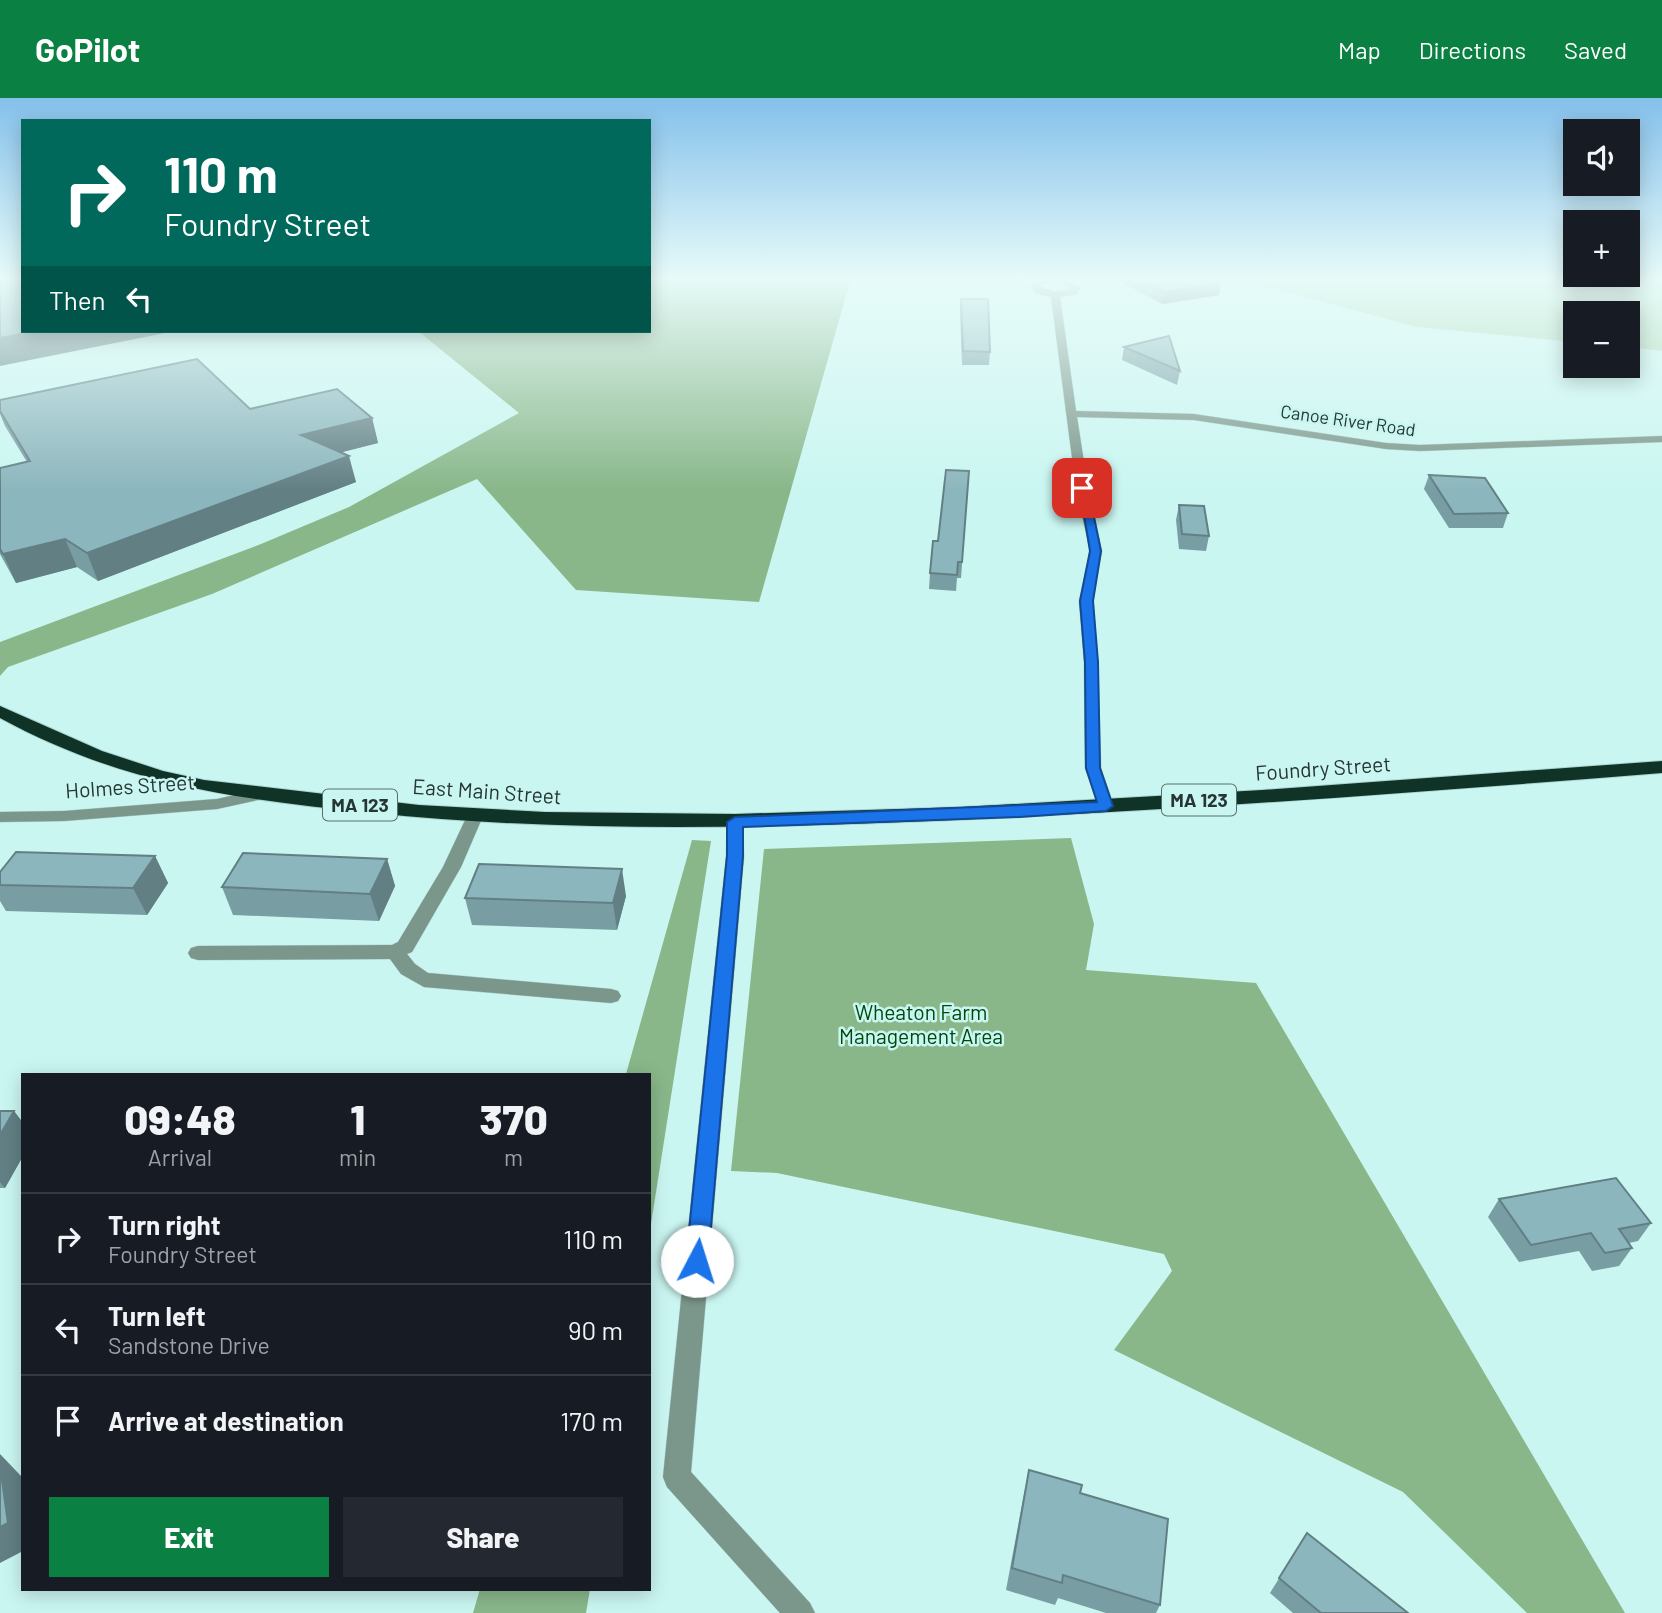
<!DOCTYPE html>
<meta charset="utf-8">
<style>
:root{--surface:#171b24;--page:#242831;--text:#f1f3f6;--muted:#9ea1a6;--line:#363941;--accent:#0b8043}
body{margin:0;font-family:Barlow,sans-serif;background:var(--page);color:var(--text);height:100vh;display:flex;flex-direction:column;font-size:26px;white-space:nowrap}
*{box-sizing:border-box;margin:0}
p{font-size:23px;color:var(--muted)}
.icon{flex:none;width:38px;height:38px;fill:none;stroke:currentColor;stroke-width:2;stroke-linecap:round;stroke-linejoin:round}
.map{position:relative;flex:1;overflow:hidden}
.drawer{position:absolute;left:21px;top:975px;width:630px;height:518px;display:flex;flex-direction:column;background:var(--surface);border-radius:0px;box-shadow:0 4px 18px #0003}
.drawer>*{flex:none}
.guide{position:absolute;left:21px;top:21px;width:630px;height:214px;border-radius:0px;box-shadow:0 4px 18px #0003;background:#00695c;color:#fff;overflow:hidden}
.buttons{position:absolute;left:1563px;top:21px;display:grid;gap:14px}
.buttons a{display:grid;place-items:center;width:77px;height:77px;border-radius:0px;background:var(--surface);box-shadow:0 4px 18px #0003;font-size:35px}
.pin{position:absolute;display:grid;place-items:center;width:60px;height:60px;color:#fff;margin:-30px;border-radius:14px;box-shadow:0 4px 10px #0006}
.me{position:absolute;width:77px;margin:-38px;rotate:5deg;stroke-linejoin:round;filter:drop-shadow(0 0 5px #0008)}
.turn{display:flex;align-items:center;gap:24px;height:147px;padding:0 28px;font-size:32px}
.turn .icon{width:91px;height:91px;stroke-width:2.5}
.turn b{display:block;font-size:49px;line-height:60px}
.then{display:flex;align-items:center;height:66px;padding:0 28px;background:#0003;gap:14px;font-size:26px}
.eta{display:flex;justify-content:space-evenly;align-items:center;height:119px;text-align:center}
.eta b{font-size:42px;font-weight:800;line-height:49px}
.action{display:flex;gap:14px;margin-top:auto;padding:14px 28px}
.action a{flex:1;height:80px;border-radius:0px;background:var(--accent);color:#fff;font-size:28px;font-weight:800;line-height:80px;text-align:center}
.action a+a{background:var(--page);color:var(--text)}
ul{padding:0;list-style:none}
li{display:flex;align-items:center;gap:21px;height:91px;padding:0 28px;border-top:2px solid var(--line)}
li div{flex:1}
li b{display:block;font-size:26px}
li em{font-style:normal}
header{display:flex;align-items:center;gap:42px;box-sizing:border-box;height:98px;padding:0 35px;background:var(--accent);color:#fff}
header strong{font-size:33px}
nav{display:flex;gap:38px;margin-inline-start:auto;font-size:24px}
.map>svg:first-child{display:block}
.green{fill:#add7ae}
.forest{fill:#89b78a}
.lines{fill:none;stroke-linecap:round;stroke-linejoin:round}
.minor-casing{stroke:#acd3cf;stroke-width:1}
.highway-casing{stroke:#acd3cf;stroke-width:2}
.minor{fill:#7b968a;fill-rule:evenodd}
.highway{fill:#0f3427;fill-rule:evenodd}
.wall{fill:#789da3}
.shaded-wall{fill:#627f84}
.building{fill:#8cb6bd;stroke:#627f84;stroke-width:2}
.route{fill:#1a73e8;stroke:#114b97;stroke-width:2}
.labels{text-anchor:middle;stroke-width:5;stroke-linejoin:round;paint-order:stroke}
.far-street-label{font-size:18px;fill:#253634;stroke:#caf6f1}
.shield{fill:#caf6f1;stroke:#56706d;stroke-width:2}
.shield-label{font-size:19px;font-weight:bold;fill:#253634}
.street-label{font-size:21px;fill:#253634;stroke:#caf6f1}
.park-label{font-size:21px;fill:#00480e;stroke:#caf6f1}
</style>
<header>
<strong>GoPilot</strong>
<nav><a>Map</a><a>Directions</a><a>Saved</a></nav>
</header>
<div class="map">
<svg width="1662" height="1515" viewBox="0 0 1662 1515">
<rect width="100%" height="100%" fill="#caf6f1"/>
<!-- green -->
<polygon class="green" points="1234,180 1662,180 1662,253 1628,249 1628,215 1575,215 1575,244 1417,229"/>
<!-- forest -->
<g class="forest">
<polygon points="649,180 851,180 759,504 576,492 477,381 212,496 8,569 0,578 0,544 261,446 349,409 519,315 418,233 649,233"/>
<polygon points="1071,740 1094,826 1086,872 1256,885 1625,1515 1527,1515 1403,1394 1114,1252 1172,1173 1164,1156 777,1075 731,1073 764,751"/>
<polygon points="692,742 711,743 649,1139 649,976 626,976"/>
<polygon points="480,1491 590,1491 586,1515 473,1515"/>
</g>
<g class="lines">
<defs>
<g id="minor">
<path d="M1063,180L1080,190L1077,196L1060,199L1076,313L1194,316L1386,345L1420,347L1662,338V344L1420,353L1386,351L1194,322L1077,319L1088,390L1102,453L1093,503L1098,564L1101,670L1114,708L1112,712H1100L1085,670L1084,564L1079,503L1090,453L1076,390L1051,199L1036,195L1030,188L1042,181ZM1047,185H1062L1071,191L1055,194L1039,188Z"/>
<polygon points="261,691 269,696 267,700 217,711 64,723 0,724 0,714 64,713 217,701"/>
<polygon points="475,713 483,718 461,769 412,854 407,856 415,866 428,875 611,891 618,893 621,898 618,903 611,905 424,889 401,876 390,861 198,862 191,860 188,855 191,850 198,848 392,847 398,844 443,769 467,718"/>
<polygon points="735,719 743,724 744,758 691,1374 810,1505 815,1515 780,1515 667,1389 663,1379 726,758 727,724"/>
</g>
<path id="highway" d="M0,608L102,653L163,673L204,682L419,707L545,714L735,716L962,709L1262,692L1662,663V675C1410,695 1157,714 904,724C727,731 550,733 373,715C236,701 123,687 0,620Z"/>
</defs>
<!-- minor casing -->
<use href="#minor" class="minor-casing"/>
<!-- highway casing -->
<use href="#highway" class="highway-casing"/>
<!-- minor -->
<use href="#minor" class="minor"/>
<!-- highway -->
<use href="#highway" class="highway"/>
</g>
<!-- wall -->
<g class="wall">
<polygon points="1113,180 1209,180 1219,197 1162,206"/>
<polygon points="961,201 990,254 989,267 962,267 960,213"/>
<polygon points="1124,249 1180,273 1177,287 1122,262"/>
<polygon points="0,302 250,311 372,320 378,345 341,354 356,384 98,483 77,469 16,485 0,456 0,370 27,364 5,328 0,316"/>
<polygon points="969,373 961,480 957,480 956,493 929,491 930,475 938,443"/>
<polygon points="1429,377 1508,415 1503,430 1449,430 1424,391"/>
<polygon points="1179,407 1209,438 1206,453 1179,451 1176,422"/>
<polygon points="155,758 168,785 147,817 6,813 0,803 0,774"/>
<polygon points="387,761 395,788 379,823 233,817 222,789"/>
<polygon points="626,798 617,832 472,827 465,800"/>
<polygon points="0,1013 14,1013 23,1025 23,1058 5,1090 0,1090"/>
<polygon points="1499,1101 1651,1125 1638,1143 1629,1145 1632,1150 1619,1168 1592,1173 1579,1153 1519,1164 1488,1119"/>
<polygon points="1029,1372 1080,1395 1160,1507 1156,1515 1106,1515 1058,1500 1055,1507 1006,1492 1024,1396"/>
<polygon points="1307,1435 1408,1515 1293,1515 1270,1495"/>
</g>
<!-- shaded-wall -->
<g class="shaded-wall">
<polygon points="1221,186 1219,197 1162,206 1164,194"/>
<polygon points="36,233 175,233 0,268 0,240"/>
<polygon points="372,320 378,345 308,363 301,337"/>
<polygon points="349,358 356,384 98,483 87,455"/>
<polygon points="65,441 77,469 16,485 3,456"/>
<polygon points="155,758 168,785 147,817 133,790"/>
<polygon points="387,761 395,788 379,823 370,796"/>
<polygon points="622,771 626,798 617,832 613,805"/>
<polygon points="14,1013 23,1025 23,1058 5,1090 0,1084 0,1037"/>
<polygon points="0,1356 21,1378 23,1387 23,1453 0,1465"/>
</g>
<!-- building -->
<g class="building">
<polygon points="0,180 23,180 23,233 36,233 0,240"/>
<polygon points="1136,180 1209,180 1221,186 1164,194"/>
<polygon points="961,201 988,201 990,254 963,253"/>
<polygon points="1169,238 1180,273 1124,249"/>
<polygon points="197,261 250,311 337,291 372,320 301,337 349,358 87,455 65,441 3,456 0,451 0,370 30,363 0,313 0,302"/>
<polygon points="946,372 969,373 962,464 958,464 957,477 930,475 933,443 938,443"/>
<polygon points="1429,377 1485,380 1508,415 1454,416"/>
<polygon points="1179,407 1204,408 1209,438 1182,436"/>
<polygon points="16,754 155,758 133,790 0,787 0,774"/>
<polygon points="243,755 387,761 370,796 222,789"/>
<polygon points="479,766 622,771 613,805 465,800"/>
<polygon points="0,1013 14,1013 0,1037"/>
<polygon points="1616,1080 1651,1125 1619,1131 1632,1150 1605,1155 1591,1135 1531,1147 1499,1101"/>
<polygon points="0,1368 8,1425 0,1429"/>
<polygon points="1029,1372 1082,1387 1080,1395 1168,1421 1160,1507 1063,1477 1062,1485 1012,1470"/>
<polygon points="1307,1435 1408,1515 1321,1515 1279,1480"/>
</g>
<!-- sky -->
<linearGradient id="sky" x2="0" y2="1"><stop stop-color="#84c0eb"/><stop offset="0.46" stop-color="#e7fbf9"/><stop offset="1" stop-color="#e7fbf9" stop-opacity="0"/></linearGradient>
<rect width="1662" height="392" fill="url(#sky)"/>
<!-- route -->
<polygon class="route" points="1079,387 1088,390 1101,453 1093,503 1098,564 1100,670 1113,708 1106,713 1020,719 743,729 743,758 708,1163 705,1170 697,1173 689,1170 686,1163 727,758 727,724 735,719 1097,704 1086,670 1085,564 1080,503 1090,453"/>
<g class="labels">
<!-- far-street labels -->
<g class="far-street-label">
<text transform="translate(1348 323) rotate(8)" y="6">Canoe River Road</text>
</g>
<!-- shield labels -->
<g class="shield">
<rect x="1162" y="686.5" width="74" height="31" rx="5"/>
<rect x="323" y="691.5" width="74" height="31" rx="5"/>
</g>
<g class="shield-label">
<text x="1199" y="709">MA 123</text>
<text x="360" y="714">MA 123</text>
</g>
<!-- street labels -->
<g class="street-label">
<text transform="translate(1323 671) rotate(-4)" y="7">Foundry Street</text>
<text transform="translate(130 689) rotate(-4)" y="7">Holmes Street</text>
<text transform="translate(487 694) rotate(4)" y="7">East Main Street</text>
</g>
<!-- park labels -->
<g class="park-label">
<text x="921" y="922">Wheaton Farm<tspan x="921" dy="24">Management Area</tspan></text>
</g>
</g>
</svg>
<div class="buttons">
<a><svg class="icon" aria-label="sound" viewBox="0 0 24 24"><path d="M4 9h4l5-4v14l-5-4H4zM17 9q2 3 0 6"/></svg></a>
<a>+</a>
<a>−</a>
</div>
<div class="pin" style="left:1082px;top:390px;background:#d93025"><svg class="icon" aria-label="arrive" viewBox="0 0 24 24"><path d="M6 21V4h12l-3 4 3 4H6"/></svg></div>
<svg class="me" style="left:697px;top:1163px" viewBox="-20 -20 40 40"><circle r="19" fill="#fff"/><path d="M0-13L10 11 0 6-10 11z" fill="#1a73e8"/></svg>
<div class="guide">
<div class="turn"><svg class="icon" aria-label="right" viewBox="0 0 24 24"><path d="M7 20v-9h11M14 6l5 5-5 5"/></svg><div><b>110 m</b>Foundry Street</div></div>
<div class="then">Then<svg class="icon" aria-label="left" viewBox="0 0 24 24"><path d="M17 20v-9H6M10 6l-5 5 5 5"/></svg></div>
</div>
<section class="drawer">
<div class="eta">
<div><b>09:48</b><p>Arrival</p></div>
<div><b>1</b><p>min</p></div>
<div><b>370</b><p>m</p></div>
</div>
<ul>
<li><svg class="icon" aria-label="right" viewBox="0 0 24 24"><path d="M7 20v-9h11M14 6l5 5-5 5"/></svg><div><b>Turn right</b><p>Foundry Street</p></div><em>110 m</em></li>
<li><svg class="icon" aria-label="left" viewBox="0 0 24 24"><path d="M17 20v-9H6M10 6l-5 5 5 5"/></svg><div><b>Turn left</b><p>Sandstone Drive</p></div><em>90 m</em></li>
<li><svg class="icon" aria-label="arrive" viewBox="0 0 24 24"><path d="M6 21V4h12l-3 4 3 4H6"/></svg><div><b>Arrive at destination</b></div><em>170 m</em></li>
</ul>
<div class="action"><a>Exit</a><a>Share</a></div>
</section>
</div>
